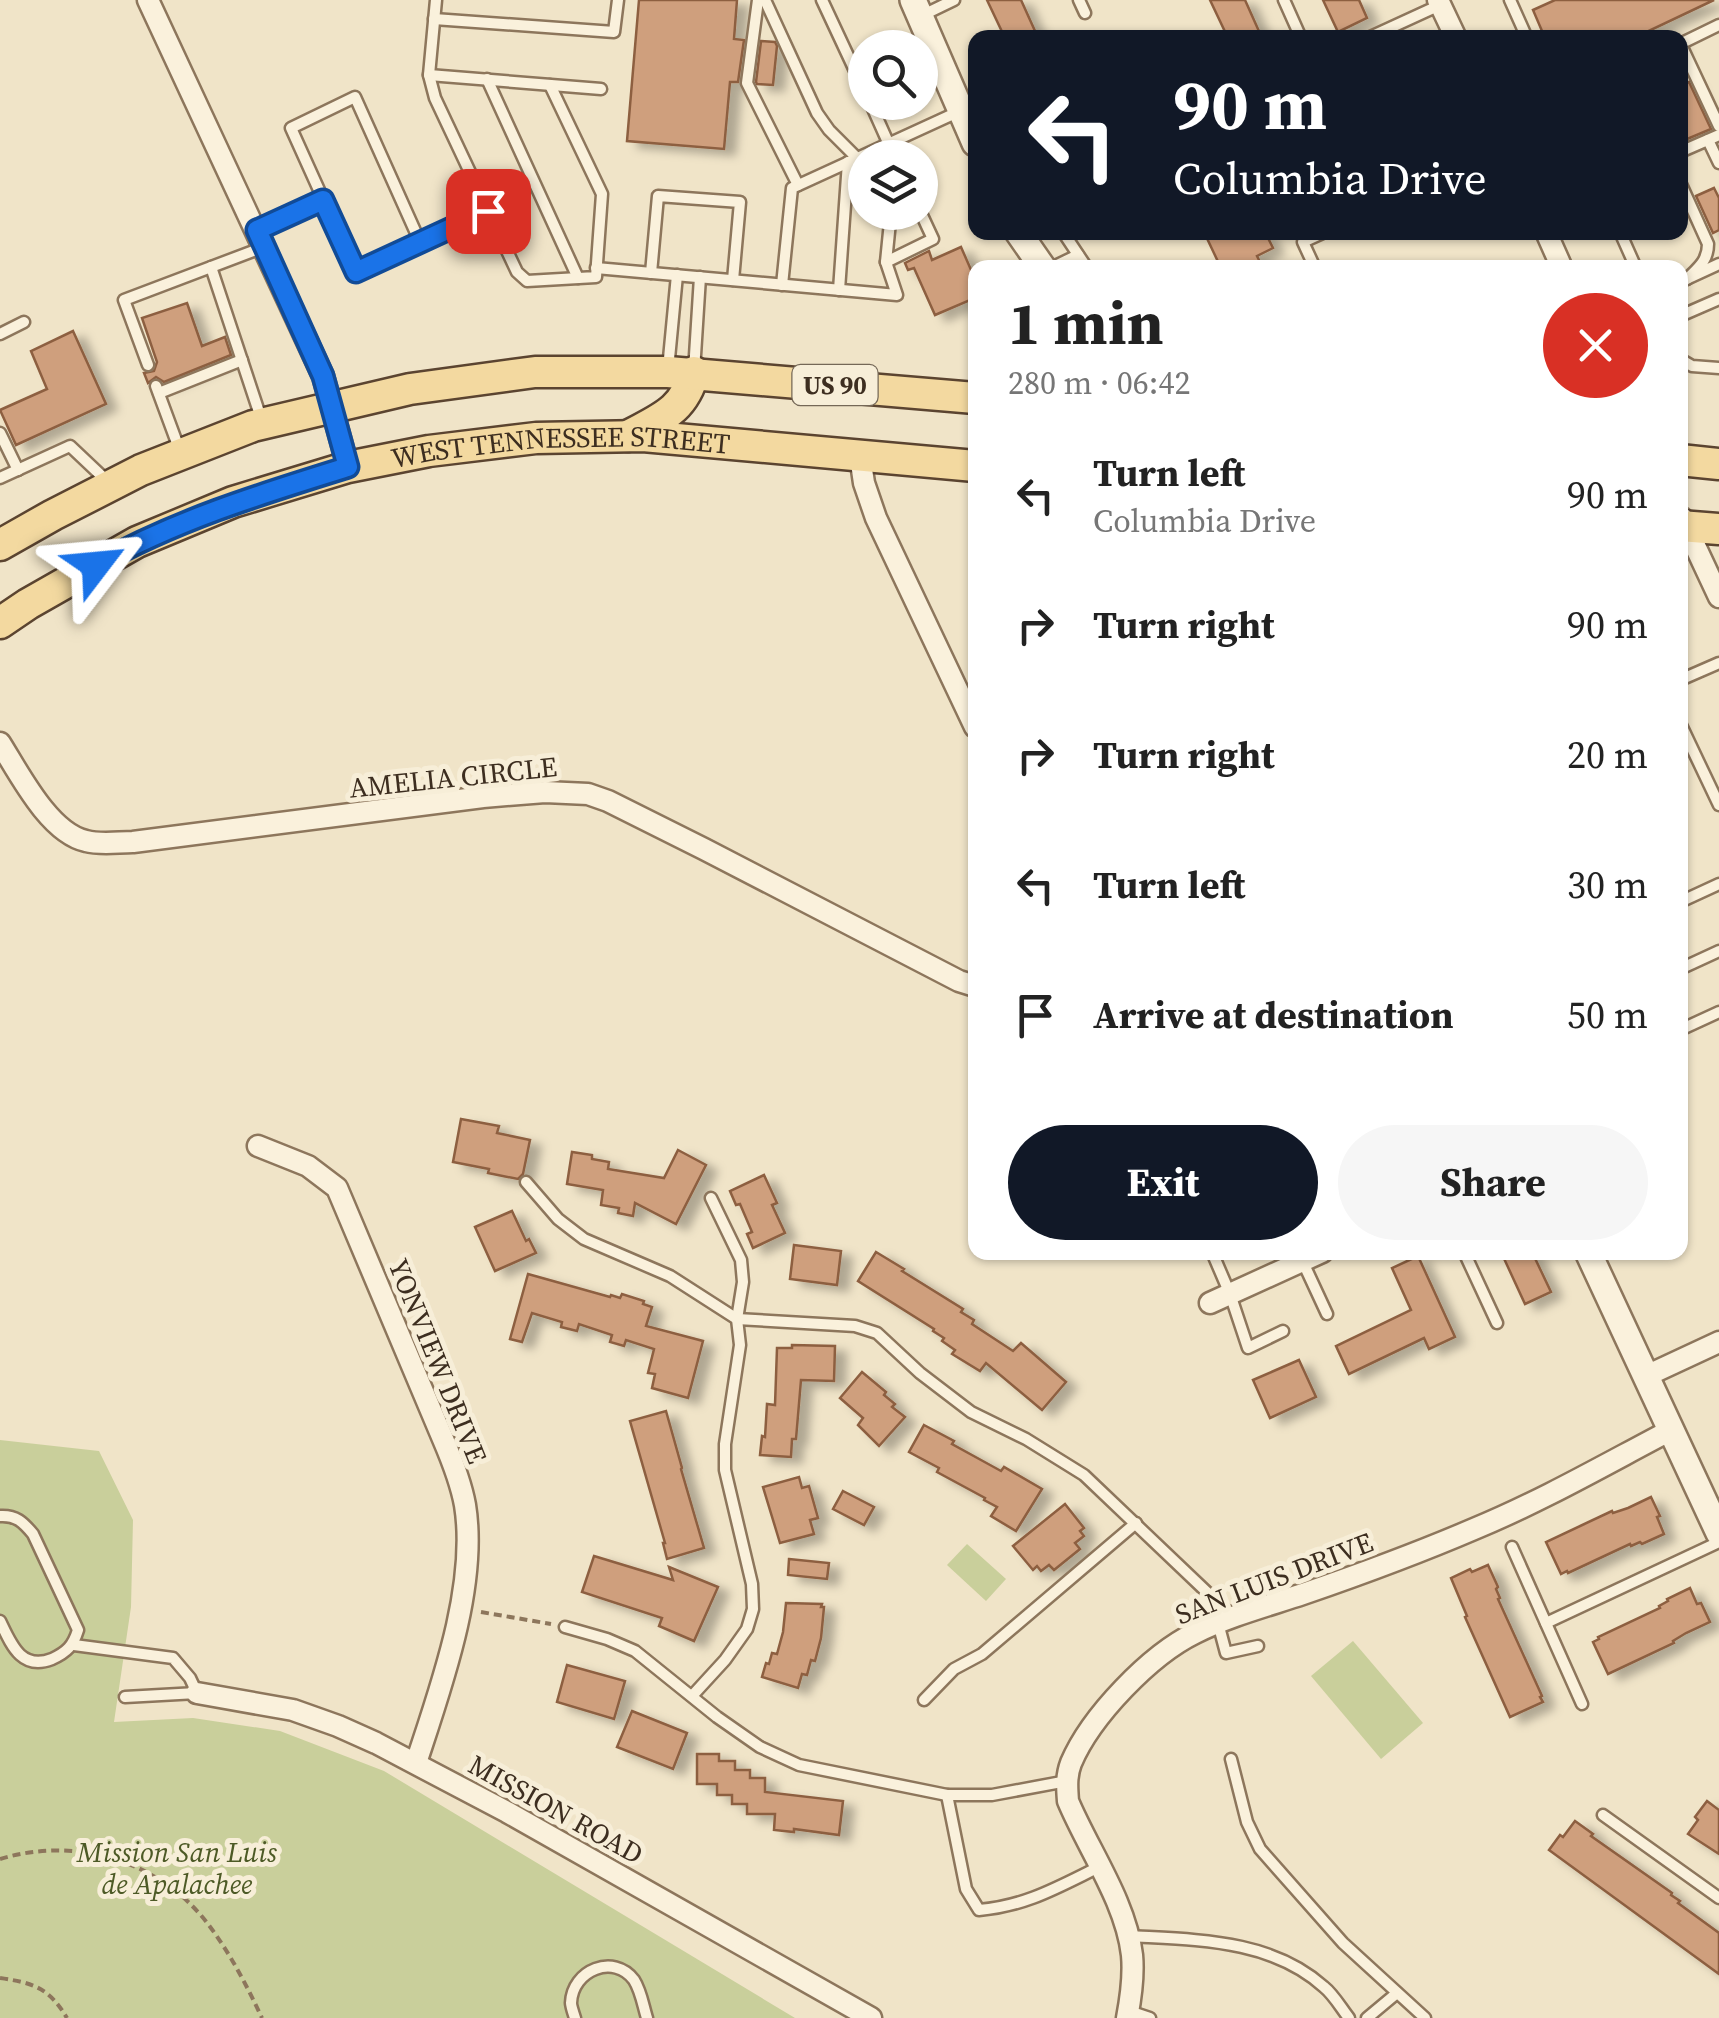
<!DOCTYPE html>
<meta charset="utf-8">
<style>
:root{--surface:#fff;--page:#f6f6f6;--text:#222;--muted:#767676;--accent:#111827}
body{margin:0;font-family:"Source Serif 4",serif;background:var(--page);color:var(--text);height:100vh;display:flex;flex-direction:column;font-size:38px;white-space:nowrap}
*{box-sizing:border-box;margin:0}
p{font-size:32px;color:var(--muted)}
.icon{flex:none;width:55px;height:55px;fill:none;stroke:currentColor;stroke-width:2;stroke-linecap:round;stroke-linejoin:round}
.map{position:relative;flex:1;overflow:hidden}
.drawer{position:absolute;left:968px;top:260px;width:720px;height:1000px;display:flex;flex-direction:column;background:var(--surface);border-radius:20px;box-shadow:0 2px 8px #0004}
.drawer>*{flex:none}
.hud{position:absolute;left:968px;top:30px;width:720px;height:210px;border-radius:20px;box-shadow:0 2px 8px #0004;background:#111827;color:#fff;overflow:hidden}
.controls{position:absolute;left:848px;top:30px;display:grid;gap:20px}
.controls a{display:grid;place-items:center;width:90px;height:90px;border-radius:50%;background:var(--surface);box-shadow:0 2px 8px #0004;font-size:50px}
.pin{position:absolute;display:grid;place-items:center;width:85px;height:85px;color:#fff;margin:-42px;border-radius:20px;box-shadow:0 5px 15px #0006}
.me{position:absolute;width:110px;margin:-55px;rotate:61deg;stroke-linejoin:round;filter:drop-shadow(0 0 8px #0008)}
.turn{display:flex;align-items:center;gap:35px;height:210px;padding:0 40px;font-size:45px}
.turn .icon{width:130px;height:130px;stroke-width:2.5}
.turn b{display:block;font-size:70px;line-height:85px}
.round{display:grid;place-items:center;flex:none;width:105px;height:105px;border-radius:52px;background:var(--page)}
.overview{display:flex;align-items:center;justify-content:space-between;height:170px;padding:0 40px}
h1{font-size:60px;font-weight:700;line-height:75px}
.action{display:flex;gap:20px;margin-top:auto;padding:20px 40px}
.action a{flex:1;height:115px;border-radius:60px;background:var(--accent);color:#fff;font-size:40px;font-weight:700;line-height:115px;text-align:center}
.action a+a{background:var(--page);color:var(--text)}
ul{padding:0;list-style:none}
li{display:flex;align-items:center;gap:30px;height:130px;padding:0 40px}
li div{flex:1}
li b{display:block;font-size:38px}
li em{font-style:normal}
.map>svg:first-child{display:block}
.green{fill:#c9cf9b}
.building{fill:#cf9f7d;stroke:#8d5f41;stroke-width:2.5;filter:url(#shadow)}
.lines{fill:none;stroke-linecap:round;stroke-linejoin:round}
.service-casing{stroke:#8d765c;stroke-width:15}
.minor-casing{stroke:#8d765c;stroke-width:25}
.tertiary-casing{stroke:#8d765c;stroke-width:30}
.primary-casing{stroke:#5b4430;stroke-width:35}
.path{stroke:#8d765c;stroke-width:4;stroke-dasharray:8 5;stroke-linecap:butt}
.service{stroke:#faf1dc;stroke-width:10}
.minor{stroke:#faf1dc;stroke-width:20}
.tertiary{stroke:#faf1dc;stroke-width:25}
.primary{stroke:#f3d9a0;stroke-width:30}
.route-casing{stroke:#114b97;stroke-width:25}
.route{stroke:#1a73e8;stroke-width:18}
.labels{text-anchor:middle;stroke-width:10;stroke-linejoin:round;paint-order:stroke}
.shield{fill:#f7eed8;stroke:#756857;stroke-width:2.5}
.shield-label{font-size:25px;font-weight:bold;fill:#3d2e20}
.street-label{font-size:28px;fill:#3d2e20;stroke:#f7eed8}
.park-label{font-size:28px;font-style:italic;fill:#4d5a26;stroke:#f7eed8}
</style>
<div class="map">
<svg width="1719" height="2018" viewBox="0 0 1719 2018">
<defs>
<filter id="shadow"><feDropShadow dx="11" dy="6" stdDeviation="5" flood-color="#0004"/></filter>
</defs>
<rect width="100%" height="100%" fill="#f0e4c8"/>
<!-- green -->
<g class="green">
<polygon points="0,1440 99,1451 133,1520 131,1607 114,1722 193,1718 280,1731 384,1771 795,2018 0,2018"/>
<polygon points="967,1544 1006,1579 986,1601 947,1565"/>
<polygon points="1353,1641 1423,1723 1381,1759 1311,1676"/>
</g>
<!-- building -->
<g class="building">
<polygon points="639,0 737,0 734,39 744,40 738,82 730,82 724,149 627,141"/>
<polygon points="987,0 1021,0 1035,31 1022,38 1005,38"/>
<polygon points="1210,0 1245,0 1262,38 1228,38"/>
<polygon points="1323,0 1359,0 1367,18 1338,32"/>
<polygon points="1555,0 1714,0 1634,38 1545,38 1533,10"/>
<polygon points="761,41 775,42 777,46 773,85 757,84 756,82"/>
<polygon points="1689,82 1711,129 1680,142 1680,86"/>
<polygon points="1714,188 1719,198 1719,230 1713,233 1696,196"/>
<polygon points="1204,232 1265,232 1273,248 1257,256 1263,268 1221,268"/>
<polygon points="961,247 975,279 975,298 935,315 914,268 908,270 905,263 929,251 932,260"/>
<polygon points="187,303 202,346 225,337 231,355 164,382 156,377 148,383 144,373 154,371 157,362 142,318"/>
<polygon points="73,331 106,404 16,445 0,410 47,389 31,351"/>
<polygon points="461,1119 499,1126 497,1133 530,1140 523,1174 518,1179 488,1173 489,1169 453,1162"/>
<polygon points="678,1150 706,1165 676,1224 635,1203 633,1216 618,1213 619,1208 601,1205 603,1190 567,1184 572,1152 592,1155 592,1159 609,1162 608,1169 664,1178"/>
<polygon points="764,1175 777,1203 772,1205 785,1233 753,1248 747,1234 752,1232 740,1204 736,1205 730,1191"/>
<polygon points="512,1211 526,1241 529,1239 536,1253 495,1271 475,1227"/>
<polygon points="794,1245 841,1251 837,1285 790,1279"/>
<polygon points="876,1252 904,1269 902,1271 963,1309 961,1312 974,1320 972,1324 1013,1351 1021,1343 1066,1382 1042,1410 986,1363 980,1371 952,1354 955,1350 942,1341 944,1338 933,1331 934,1329 858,1281"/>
<polygon points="1501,1252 1532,1252 1551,1292 1525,1304"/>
<polygon points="1418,1256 1455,1337 1429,1349 1424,1338 1349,1374 1336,1346 1411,1310 1392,1268"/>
<polygon points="528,1274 610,1297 611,1295 620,1298 622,1294 644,1301 643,1304 652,1307 646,1326 703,1341 688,1398 652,1388 655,1374 648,1373 654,1349 626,1340 624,1346 610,1342 612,1335 579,1324 577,1331 561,1327 562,1322 532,1313 522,1342 510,1339"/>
<polygon points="792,1345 835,1346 834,1381 801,1380 796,1439 792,1439 791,1457 760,1455 762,1436 765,1437 767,1404 775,1405 777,1348 792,1348"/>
<polygon points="1299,1360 1316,1397 1270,1418 1253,1380"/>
<polygon points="862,1372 886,1392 884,1395 895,1404 892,1407 905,1417 879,1446 858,1425 863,1418 840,1398"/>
<polygon points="666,1411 682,1468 681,1469 704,1548 667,1559 663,1543 665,1543 630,1421"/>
<polygon points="924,1425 954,1441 952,1444 1001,1471 1004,1467 1042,1489 1016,1531 991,1516 997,1507 984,1500 985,1498 937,1472 939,1468 909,1452"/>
<polygon points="799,1477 802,1488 809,1486 818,1518 810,1520 814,1534 780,1543 763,1487"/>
<polygon points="843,1491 874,1507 864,1525 833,1509"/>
<polygon points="1651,1497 1660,1516 1657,1517 1664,1534 1642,1544 1640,1542 1631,1546 1630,1544 1568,1573 1567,1571 1561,1574 1546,1542 1612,1511 1613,1513 1628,1508"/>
<polygon points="1065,1504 1084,1528 1080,1531 1084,1536 1075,1543 1080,1549 1054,1570 1049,1565 1041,1571 1037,1566 1033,1570 1013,1546"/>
<polygon points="594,1556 673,1580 669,1567 718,1587 694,1641 659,1626 662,1618 582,1592"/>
<polygon points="789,1559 829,1563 827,1579 788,1575"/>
<polygon points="1488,1565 1498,1587 1496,1589 1500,1598 1498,1599 1542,1696 1540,1697 1543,1702 1510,1717 1465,1617 1467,1616 1451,1578 1470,1569 1472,1572"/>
<polygon points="1690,1588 1697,1604 1701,1603 1710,1622 1686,1633 1673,1641 1674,1643 1608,1674 1593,1642 1599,1639 1598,1637 1660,1608 1659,1606 1668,1601 1667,1599"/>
<polygon points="786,1603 822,1604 821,1607 824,1607 821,1638 815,1661 811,1660 807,1675 802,1674 798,1688 762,1677 766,1663 769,1664 772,1653 777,1654 783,1632"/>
<polygon points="567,1665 625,1681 614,1719 557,1702"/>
<polygon points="632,1711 687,1733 673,1769 617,1747"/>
<polygon points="697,1754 719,1754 719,1761 735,1761 735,1770 750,1770 750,1778 765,1778 765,1792 843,1801 839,1835 794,1829 794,1832 774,1830 775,1814 747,1814 747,1804 732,1804 732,1795 717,1795 717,1784 697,1784"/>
<polygon points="1707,1801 1719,1810 1719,1854 1688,1834 1698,1820 1695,1817"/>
<polygon points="1575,1821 1593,1834 1591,1836 1672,1893 1671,1895 1680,1901 1678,1903 1719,1933 1719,1974 1549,1850 1560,1835 1563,1837"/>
</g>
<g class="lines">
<defs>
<g id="service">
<polyline points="436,0 429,75 435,98 517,272 527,281 596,277 602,194 550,85"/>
<polyline points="758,0 747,83 798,185"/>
<polyline points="765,0 817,113 829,130 857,158"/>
<polyline points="822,0 865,92"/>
<polyline points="1079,0 1085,13"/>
<polyline points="1284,0 1301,38"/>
<polyline points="1510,0 1527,38"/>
<polyline points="923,15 954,0"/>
<polyline points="434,19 614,32 618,0"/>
<polyline points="1368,38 1440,5"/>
<polyline points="1680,43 1719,126"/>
<polyline points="1680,44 1719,25"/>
<polyline points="429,75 601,89"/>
<polyline points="487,79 578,278"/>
<polyline points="870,102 895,158"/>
<polyline points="1708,140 1719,163"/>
<polyline points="1680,152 1719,135"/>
<path d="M1680,182L1708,244C1708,261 1698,268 1687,279"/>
<polyline points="257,229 323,199"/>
<polyline points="1070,232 1065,235 1087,268"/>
<polyline points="1620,232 1636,268"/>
<polyline points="420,242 355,97 291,128 356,272 488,211"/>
<polyline points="886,262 933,239 920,211"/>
<polyline points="211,267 261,418"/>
<polyline points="596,268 897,295 886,262 891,212"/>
<polyline points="1051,268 1078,255"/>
<polyline points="1315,268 1303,242 1325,232"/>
<polyline points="651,273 658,196 740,202 733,280"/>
<polyline points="1680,282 1719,264"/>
<polyline points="782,285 792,188 960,111"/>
<polyline points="839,290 848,162"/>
<polyline points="1680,316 1719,299"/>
<polyline points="0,334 24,322"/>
<polyline points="1680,359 1692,366 1719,368"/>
<polyline points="148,365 124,300 264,247"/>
<polyline points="668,369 677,275"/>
<polyline points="694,371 700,277"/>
<polyline points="156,386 180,451"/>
<polyline points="159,393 242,360"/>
<polyline points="0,433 18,470"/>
<polyline points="0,478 70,446 107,481"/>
<polyline points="1680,680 1719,663"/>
<polyline points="1680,723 1719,805"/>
<polyline points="1680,902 1719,884"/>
<polyline points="1680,969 1719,951"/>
<polyline points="1680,1030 1719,1012"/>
<polyline points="526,1182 558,1219 584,1239 670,1276 737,1319 855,1326 877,1333 920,1373 971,1412 1026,1439 1084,1475 1232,1616"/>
<polyline points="1212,1252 1230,1294 1248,1348 1283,1331"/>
<polyline points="1464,1252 1497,1323"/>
<polyline points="1301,1258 1327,1314"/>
<path d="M0,1516C16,1515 23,1522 33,1534L78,1630C73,1646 67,1652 52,1659C21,1671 11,1644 0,1621"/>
<polyline points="1512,1547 1582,1704"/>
<polyline points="1218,1623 1226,1653 1258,1646"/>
<polyline points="1546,1623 1719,1542"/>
<polyline points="565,1627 607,1639 635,1651 717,1717 760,1747 799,1765 947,1795 992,1795 1067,1781"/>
<polyline points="74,1645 173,1658 190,1678 197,1693 125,1697"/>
<polyline points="692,1696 725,1660 747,1629 753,1609 752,1584 725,1470 725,1444 740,1345 737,1319 743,1282 741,1260 711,1198"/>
<polyline points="924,1700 954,1669 982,1654 1136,1523"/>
<polyline points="1231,1759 1247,1822 1260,1849 1343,1943 1425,2018"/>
<path d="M947,1795L966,1889L979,1910C1026,1906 1058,1887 1099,1867"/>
<polyline points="1603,1815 1719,1898"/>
<path d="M1129,1936C1196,1940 1271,1939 1324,1987C1334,1995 1341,2008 1349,2018"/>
<polyline points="1129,2011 1150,2018"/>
<path d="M575,2018C574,2015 571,2005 571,2003C572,1970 614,1953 634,1980C641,1991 643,2005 647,2018"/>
<polyline points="1367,2018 1397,1993"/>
</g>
<g id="minor">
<polyline points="148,0 323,376 348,467"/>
<polyline points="1438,0 1456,38"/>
<polyline points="1546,232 1562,268"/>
<polyline points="860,456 864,483 876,518 975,727"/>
<polyline points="1682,518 1719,597"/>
<path d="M0,743C19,773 49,833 86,841C101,845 118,842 133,842L483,797L545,792L588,794L608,801L704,849L959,981L975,986"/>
<path d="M258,1146L308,1166L337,1188L443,1439C452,1460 461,1483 465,1505C478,1585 441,1687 416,1763"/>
<polyline points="1210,1303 1322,1252"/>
<polyline points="1646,1376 1719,1342"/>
<polyline points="197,1693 293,1710 338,1726 376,1743 507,1812 871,2018"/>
<path d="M1127,2018C1131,1997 1134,1976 1132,1955C1126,1902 1088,1849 1068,1801C1067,1788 1066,1776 1071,1763C1091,1716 1150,1655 1195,1633C1229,1616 1267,1606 1303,1594C1361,1574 1418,1553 1474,1529C1542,1501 1606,1464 1671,1430"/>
</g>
<g id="tertiary">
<polyline points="913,0 975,143"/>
<polyline points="1018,232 1043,268"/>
<polyline points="1588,1252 1719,1533"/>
</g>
<g id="primary">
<path d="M628,436C661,418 684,411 694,372"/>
<polyline points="1680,460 1719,464"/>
<polyline points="1680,526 1719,529"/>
<polyline points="0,545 53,515 141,470 253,426 410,389 535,372 668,372 975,398"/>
<path id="s1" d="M0,623L28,604L137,542L233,502L348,467L429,451L536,438L643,436L975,466"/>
</g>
</defs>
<!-- service casing -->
<use href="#service" class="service-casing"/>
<!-- minor casing -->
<use href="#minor" class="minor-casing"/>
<!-- tertiary casing -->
<use href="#tertiary" class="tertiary-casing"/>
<!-- primary casing -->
<use href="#primary" class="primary-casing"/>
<!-- path -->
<g class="path">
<polyline points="481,1612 551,1624"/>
<path d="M0,1859C76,1836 159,1860 208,1924C230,1953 247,1986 262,2018"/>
<path d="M0,1978C34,1983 49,1988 67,2018"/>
</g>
<!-- service -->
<use href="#service" class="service"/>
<!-- minor -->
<use href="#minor" class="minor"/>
<!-- tertiary -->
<use href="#tertiary" class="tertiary"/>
<!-- primary -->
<use href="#primary" class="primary"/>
</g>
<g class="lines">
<defs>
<path id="route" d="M96,565C176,520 261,494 348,467L323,376L257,230L323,200L356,272L488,211"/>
</defs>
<!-- route casing -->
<use href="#route" class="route-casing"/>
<!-- route -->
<use href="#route" class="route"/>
</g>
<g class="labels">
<!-- shield labels -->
<rect class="shield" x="792.5" y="365" width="85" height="40" rx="8"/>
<g class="shield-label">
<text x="835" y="394">US 90</text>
</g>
<!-- street labels -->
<g class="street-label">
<text dy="10" stroke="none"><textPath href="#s1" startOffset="598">WEST TENNESSEE STREET</textPath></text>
<text transform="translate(453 777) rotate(-6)" y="10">AMELIA CIRCLE</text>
<text transform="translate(438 1361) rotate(68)" y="10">YONVIEW DRIVE</text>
<text transform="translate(1274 1578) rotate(-21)" y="10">SAN LUIS DRIVE</text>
<text transform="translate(556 1809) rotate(29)" y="10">MISSION ROAD</text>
</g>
<!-- park labels -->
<g class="park-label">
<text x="177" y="1862">Mission San Luis<tspan x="177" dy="32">de Apalachee</tspan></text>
</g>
</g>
</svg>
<div class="controls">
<a><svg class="icon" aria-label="search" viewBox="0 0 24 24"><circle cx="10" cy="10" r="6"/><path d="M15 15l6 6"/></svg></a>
<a><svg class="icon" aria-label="layers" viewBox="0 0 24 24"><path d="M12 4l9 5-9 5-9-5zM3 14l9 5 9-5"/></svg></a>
</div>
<div class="pin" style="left:488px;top:211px;background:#d93025"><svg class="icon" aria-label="arrive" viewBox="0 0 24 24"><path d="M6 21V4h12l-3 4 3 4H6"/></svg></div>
<svg class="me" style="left:96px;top:565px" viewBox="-20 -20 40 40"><path d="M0-17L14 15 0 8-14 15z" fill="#1a73e8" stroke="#fff" stroke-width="4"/></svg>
<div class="hud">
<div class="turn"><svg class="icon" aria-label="left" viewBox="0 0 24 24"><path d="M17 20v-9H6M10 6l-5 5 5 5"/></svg><div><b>90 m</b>Columbia Drive</div></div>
</div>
<section class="drawer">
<div class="overview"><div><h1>1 min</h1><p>280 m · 06:42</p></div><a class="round" style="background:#d93025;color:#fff"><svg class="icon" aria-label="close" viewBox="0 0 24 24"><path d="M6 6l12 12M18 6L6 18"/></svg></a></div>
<ul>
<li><svg class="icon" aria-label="left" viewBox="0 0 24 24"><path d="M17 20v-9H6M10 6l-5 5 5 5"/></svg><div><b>Turn left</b><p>Columbia Drive</p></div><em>90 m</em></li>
<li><svg class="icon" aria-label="right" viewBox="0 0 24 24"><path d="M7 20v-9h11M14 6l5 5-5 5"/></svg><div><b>Turn right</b></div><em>90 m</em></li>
<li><svg class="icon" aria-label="right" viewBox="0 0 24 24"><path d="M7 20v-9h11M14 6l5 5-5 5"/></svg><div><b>Turn right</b></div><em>20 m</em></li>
<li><svg class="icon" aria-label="left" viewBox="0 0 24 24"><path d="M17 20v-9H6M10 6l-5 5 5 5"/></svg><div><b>Turn left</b></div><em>30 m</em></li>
<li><svg class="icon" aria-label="arrive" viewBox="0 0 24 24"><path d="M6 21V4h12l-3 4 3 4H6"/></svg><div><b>Arrive at destination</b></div><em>50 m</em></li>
</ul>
<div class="action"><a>Exit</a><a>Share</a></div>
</section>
</div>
